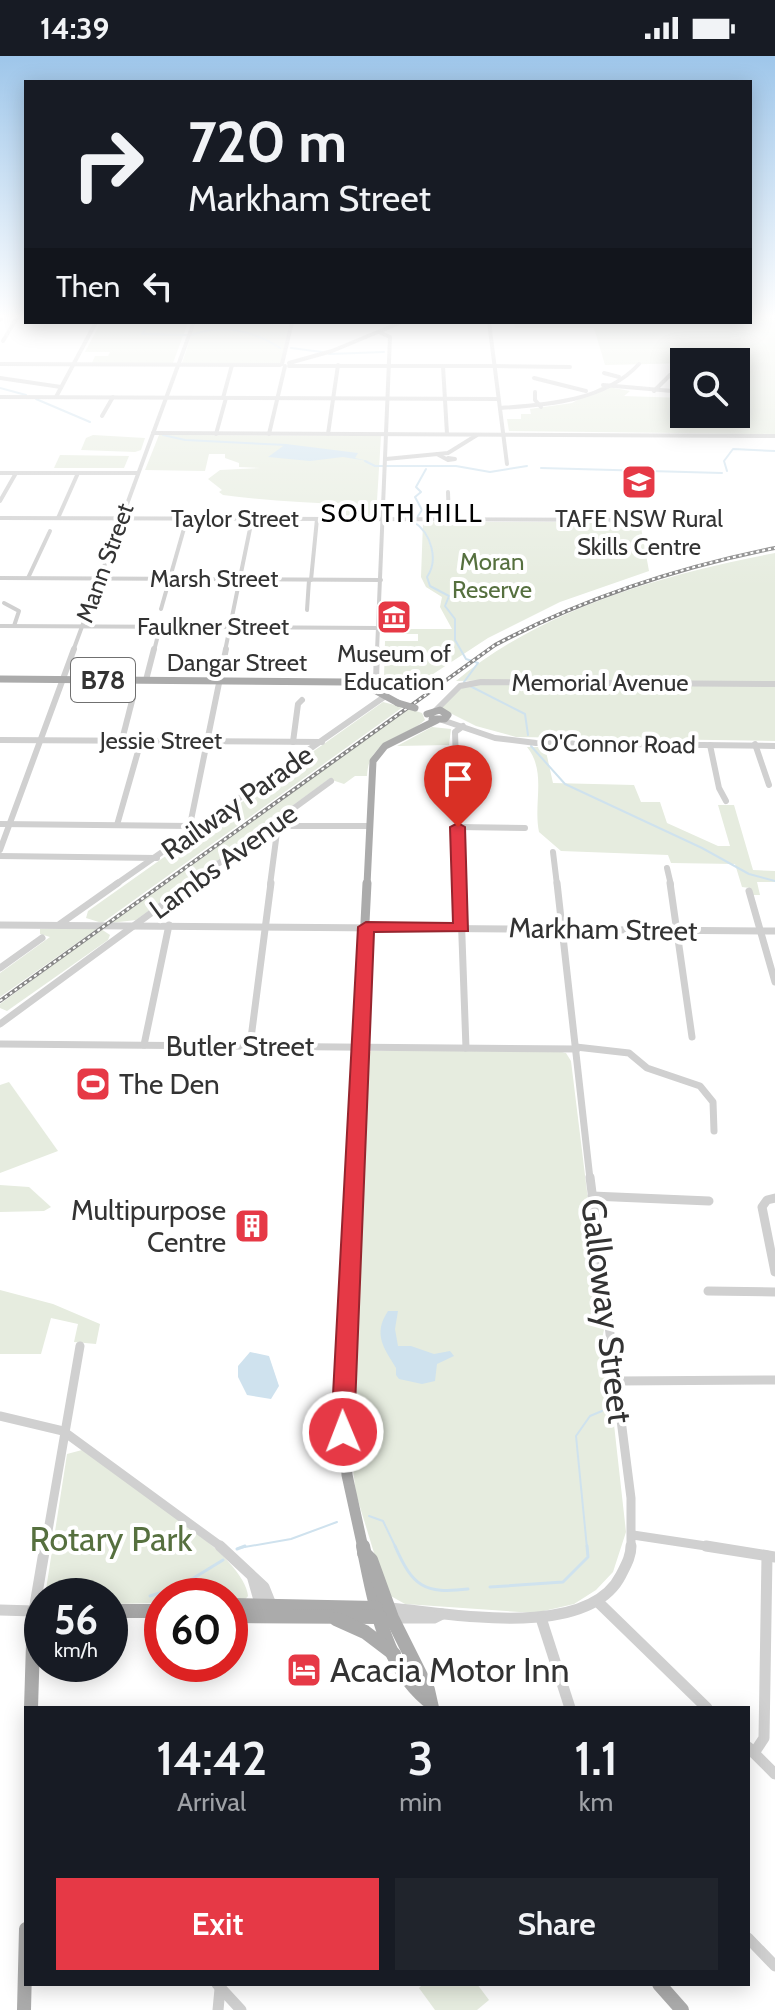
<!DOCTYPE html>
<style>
:root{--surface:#171b24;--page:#20242c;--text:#f1f3f6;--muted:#9ea1a6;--accent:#e63946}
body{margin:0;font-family:Cabin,sans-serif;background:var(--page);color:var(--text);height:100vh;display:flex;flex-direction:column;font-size:30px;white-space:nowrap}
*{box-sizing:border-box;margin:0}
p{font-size:26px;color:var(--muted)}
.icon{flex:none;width:44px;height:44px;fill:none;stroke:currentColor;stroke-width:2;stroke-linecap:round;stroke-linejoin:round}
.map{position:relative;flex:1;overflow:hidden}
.side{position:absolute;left:24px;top:1650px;width:726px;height:280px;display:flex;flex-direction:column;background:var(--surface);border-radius:0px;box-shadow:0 4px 20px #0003}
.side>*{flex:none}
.hud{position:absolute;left:24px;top:24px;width:728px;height:244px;border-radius:0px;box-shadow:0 4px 20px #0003;background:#171b24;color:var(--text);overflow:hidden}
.controls{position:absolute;left:670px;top:292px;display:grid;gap:16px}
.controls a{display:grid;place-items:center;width:80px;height:80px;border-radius:0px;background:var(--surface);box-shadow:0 4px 20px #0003;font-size:40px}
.speed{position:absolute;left:24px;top:1522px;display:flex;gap:16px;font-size:40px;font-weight:700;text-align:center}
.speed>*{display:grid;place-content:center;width:104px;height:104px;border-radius:50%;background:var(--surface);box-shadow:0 4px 20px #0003;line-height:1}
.speed small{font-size:20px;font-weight:400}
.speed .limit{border:12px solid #d22;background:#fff;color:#111}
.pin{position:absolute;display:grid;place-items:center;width:68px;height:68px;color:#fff;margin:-82px -34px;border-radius:50% 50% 50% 0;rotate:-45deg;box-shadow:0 0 8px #0007}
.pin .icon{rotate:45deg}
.me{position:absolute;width:88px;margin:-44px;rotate:359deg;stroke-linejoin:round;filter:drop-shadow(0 0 6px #0008)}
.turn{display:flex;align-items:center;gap:28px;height:168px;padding:0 32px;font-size:36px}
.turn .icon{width:104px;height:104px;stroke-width:2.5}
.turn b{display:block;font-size:56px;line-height:68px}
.then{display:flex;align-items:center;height:76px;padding:0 32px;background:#0003;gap:16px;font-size:30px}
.eta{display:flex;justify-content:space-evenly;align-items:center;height:136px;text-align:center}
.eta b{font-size:48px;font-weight:600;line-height:56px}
.action{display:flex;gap:16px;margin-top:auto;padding:16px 32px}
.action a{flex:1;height:92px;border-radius:0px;background:var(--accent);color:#fff;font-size:32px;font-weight:600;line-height:92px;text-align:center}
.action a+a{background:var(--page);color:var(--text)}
.status{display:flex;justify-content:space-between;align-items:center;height:56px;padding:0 40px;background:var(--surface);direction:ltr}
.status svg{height:22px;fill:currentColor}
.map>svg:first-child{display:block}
.green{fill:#e6ecdf}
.water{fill:#cfe2ee}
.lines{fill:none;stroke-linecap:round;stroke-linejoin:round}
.stream-far1{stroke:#cfe2ee;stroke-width:2}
.stream{stroke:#cfe2ee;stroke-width:3}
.minor-far4{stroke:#d0d0d0;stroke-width:4}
.minor-far3{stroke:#d0d0d0;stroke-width:6}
.minor-far2{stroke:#d0d0d0;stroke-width:7}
.minor-far1{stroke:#d0d0d0;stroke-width:9}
.minor{stroke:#d0d0d0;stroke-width:11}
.major-far4{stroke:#ababab;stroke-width:5}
.major-far3{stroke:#ababab;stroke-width:7}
.major-far2{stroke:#ababab;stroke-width:9}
.major-far1{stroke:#ababab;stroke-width:11}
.major{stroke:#ababab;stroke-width:14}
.rail-casing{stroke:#888;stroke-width:4}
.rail{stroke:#fff;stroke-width:2;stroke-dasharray:3;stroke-linecap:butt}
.major-bridge{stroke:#ababab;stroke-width:7}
.route{fill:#e63946;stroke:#96252e;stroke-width:2}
.labels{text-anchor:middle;stroke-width:8;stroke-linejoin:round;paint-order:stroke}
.far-street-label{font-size:24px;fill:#333;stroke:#fff}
.far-poi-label{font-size:24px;fill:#333;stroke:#fff}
.far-park-label{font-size:24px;fill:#56703f;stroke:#fff}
.far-neighbourhood-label{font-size:26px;letter-spacing:2px;fill:#000;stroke:#fff}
.shield{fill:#fff;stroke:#707070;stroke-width:2}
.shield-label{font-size:26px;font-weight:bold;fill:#333}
.street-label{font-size:28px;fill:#333;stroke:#fff}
.poi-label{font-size:28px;fill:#333;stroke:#fff;text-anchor:start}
.near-street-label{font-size:34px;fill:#333;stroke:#fff}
.near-park-label{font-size:34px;fill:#56703f;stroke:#fff}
.near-poi-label{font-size:34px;fill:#333;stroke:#fff;text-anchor:start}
</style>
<div class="status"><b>14:39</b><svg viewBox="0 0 49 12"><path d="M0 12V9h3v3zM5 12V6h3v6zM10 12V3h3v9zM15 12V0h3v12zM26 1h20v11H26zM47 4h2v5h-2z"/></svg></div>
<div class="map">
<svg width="775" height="1954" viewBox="0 0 775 1954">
<rect width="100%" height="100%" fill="#fff"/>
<!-- green -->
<g class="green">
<polygon points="750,258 775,258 775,378 509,375 507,363 521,363 521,358 531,358 530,353 572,347 603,330 630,335 624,340 684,342 684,358 736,358 736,337 748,336 736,306 605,309 594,272 515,272 514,267 494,266 750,266"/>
<polygon points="101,266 188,266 173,307 92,307 95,300 108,300 110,296 85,296"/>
<polygon points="252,267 289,270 281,307 182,307 195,269"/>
<polygon points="93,379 145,382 141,394 135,396 81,394 86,382"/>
<path d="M159,379L381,380L376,461H346V448C304,447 262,444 223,439L219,436L222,434L208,423L220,414L261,412L239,411V407L225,402V398H209L205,415L145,414Z"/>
<polygon points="60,399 129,400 124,412 54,412"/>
<polygon points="423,466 640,466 649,515 560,546 488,582 427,622 384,622 385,585 418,585 418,578 385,578 386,573 452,573 440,551 442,541 426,531 421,521"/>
<path d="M775,497V685L516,681L476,670L440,652L463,631L502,624L456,625C543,552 665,518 775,497Z"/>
<polygon points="383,646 403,651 102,867 86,862 88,855"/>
<path d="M407,652L422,657L425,664C403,683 368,684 367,720H355L344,728L329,723L136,864L110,867Z"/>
<polygon points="432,671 451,673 449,689 397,690"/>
<path d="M527,691H545L553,727L634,729L641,746H660L667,767L718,790H730L718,749H734L753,814L775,815V826H757L760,839H752L750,832L742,831L735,808L671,807L668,799L561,795L539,776C533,747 547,716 527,691Z"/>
<polygon points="98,872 0,941 0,917 50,881 40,878 40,873"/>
<polygon points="101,873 110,879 108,884 7,955 0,952 0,948"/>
<polygon points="371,995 558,995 566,997 571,1005 604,1274 601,1287 605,1288 626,1476 613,1516 596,1534 574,1548 535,1557 405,1548 389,1539 382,1523 356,1438 348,1371 366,998"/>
<polygon points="9,1026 58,1095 0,1117 0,1029"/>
<polygon points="0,1129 29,1131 51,1151 44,1155 0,1156"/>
<polygon points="0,1234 53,1248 100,1268 96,1288 74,1286 78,1268 51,1262 41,1298 0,1298"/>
<path d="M82,1394C118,1420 245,1498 248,1540L243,1546H230V1540H162V1547L110,1548V1540H45L67,1398Z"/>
<polygon points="423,1928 477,1928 489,1944 477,1954 435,1954 419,1932"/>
</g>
<!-- water -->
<g class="water">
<polygon points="286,388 358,397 355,402 368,405 343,401 310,405 268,401"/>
<path d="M388,1255H398L395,1273L398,1290H411L434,1298L450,1295L454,1300L437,1308L435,1325L422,1328L399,1323L396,1319V1312C385,1293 372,1279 388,1255Z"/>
<polygon points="250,1296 269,1300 279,1330 271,1343 247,1339 238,1321 238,1310"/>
</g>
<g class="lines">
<!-- stream-far1 -->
<g class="stream-far1">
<polyline points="150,266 142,278 187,279"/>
<path d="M192,279C222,267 254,275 280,292"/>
<polyline points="291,292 322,296"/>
<polyline points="329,298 384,296"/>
<polyline points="0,332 26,339"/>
<polyline points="36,343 90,366"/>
<polyline points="163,379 185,384 287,389"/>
<polyline points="365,405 375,410 456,410 490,416 527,410"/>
<polyline points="541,412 722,417"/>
<path d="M426,413L416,431L421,436L415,441L422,454L414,466C431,477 439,504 427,521L430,530L449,540L445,550L455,563V584L466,603L478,607L464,626"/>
<polyline points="727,415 724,405 733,393 775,395"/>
<polyline points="470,630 525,658 528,679"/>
<polyline points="531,690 565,728 702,792 749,818 775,825"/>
<polyline points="369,1460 383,1465 396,1492"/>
<polyline points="239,1492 291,1483 337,1466"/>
<polyline points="587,1492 576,1380 590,1360 602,1355"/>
</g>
<!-- stream -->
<g class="stream">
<path d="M395,1490C413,1531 424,1538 468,1533"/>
<polyline points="237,1493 245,1490"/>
<polyline points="490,1531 563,1526 588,1501 587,1490"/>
<polyline points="150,1540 179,1531 223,1504"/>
</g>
<!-- minor-far4 -->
<g class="minor-far4">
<polyline points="489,266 507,408"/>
<polyline points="3,285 19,258"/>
<polyline points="289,307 332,295 402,266"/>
<polyline points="0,308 280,309"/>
<polyline points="282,308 292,266"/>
<polyline points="289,310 494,310"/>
<polyline points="443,310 447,378"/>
<polyline points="494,310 570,311"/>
<polyline points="604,317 619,321"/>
<polyline points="0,322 61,331"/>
<polyline points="534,322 586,335"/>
<polyline points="603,329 684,336"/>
<polyline points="654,335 670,319 679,319 672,321"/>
<polyline points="535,336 535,344 541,351"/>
<polyline points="0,341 498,343"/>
<polyline points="56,341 96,266"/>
<polyline points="223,342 232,309"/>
<path d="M500,352C547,349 605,345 639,308"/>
<polyline points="102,360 113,341"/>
<polyline points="153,377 775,380"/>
<polyline points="216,378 226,342"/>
<polyline points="269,378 285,310"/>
<polyline points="328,378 338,309"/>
<polyline points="437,398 448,404 455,403 448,402"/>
<polyline points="386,403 448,397 477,379"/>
<polyline points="0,417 138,417"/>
<polyline points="448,436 449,464"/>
<polyline points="0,445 16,417"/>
<polyline points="0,462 661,464"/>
<polyline points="58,462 78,417"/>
<polyline points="0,522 381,524"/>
<polyline points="28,522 50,475"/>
<polyline points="311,524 317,463"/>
<polyline points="4,547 19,555 14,570"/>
<polyline points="161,553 187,462"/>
<polyline points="307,554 309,524"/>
<polyline points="0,570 379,572"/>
<polyline points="73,595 194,266"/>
<polyline points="154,595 160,571"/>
<polyline points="225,595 252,463"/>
<polyline points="377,595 390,281 379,276"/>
</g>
<!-- minor-far3 -->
<g class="minor-far3">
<polyline points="146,624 154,593"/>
<polyline points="376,625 406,625"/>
<polyline points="367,630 376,625 377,593"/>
<polyline points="436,654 460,630 481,626 775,628"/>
<polyline points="442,664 495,682 536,687 775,690"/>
<polyline points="0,684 322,686"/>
<polyline points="122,684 133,641"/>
<polyline points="293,686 298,648 302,644"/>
<polyline points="755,688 769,729"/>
<polyline points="710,689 719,732 726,745"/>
<polyline points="0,768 191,770"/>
<polyline points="117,769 141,685"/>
<polyline points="190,769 226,593"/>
<polyline points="458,771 525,772"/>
<polyline points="0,794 74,593"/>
<polyline points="553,796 557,829"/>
<polyline points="0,800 157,802"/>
<polyline points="667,812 671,829"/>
<polyline points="115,829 384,641"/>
<polyline points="189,829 331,725"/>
<polyline points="270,829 277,776 273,770 370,770"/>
<polyline points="460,829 455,676 463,670"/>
</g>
<!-- minor-far2 -->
<g class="minor-far2">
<polyline points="460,827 466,992"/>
<polyline points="557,827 590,1123"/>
<polyline points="670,827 692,981"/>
<polyline points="749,835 775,926"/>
<polyline points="60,868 118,827"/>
<polyline points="0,869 775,875"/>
<polyline points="0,912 42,882"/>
<polyline points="0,968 192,827"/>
<polyline points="0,988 577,993"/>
<polyline points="144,989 169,869"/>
<polyline points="250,990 271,827"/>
<polyline points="576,991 629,997 647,1012 700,1030 713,1046 714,1075"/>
</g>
<!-- minor-far1 -->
<g class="minor-far1">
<polyline points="590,1121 631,1442 631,1492"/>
<polyline points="592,1140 709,1145"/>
<polyline points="775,1142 767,1144 762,1151 775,1216"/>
<polyline points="708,1235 775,1236"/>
<polyline points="618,1325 775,1324"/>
<polyline points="0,1360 63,1375 223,1492"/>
<polyline points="633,1479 719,1492"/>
<polyline points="45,1492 80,1290"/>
</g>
<!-- minor -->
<g class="minor">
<polyline points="220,1490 264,1531 272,1551"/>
<polyline points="706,1490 775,1501"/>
<polyline points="253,1523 261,1551"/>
<polyline points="597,1545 707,1652"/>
<path d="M390,1552C449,1557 588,1585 621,1519C626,1509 631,1501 631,1490"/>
<polyline points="0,1554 34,1555 45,1490"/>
<polyline points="393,1562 434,1562 442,1558"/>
<polyline points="541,1562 570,1652"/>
<polyline points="748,1691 775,1718"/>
<polyline points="754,1697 764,1682 767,1500"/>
<polyline points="748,1882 775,1910"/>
<polyline points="217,1928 241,1954"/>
<polyline points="218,1954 220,1933"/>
</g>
<!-- major-far4 -->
<polyline class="major-far4" points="0,263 3,258"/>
<!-- major-far3 -->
<g class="major-far3">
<polyline points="0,623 345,626 367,630 398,647"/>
<polyline points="427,658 440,654 448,659 445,663 432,663"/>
<polyline points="367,829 373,705 385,690 437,664"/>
</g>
<!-- major-far2 -->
<polyline class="major-far2" points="352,1123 367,827"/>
<!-- major-far1 -->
<polyline class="major-far1" points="352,1121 342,1332 347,1419 363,1492"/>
<!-- major -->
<g class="major">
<path d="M363,1490C374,1543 383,1607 427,1644"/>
<polyline points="364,1497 371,1504 392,1562 428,1634 432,1652"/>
<polyline points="230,1549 376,1552"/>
<polyline points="110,1555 162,1555"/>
<polyline points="230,1560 380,1561"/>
<polyline points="336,1563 365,1576 394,1598"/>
<polyline points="31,1652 34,1555 42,1555"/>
<polyline points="659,1928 682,1954"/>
<polyline points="24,1954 26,1873"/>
</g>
<defs>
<path id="rail" d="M0,945L495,589C584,542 676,512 775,492"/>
</defs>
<!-- rail casing -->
<use href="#rail" class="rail-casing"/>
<!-- rail -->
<use href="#rail" class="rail"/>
<!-- major-bridge -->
<polyline class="major-bridge" points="398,647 415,652"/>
</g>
<!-- sky -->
<linearGradient id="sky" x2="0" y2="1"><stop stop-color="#9ec6ea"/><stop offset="0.49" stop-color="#fff"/><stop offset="1" stop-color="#fff" stop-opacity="0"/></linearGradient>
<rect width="775" height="531" fill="url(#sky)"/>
<!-- route -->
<polygon class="route" points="458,767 465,771 468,875 374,876 354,1376 351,1383 334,1383 331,1376 358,871 366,866 453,867 450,771"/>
<!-- icons -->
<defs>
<symbol id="university-square" viewBox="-11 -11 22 22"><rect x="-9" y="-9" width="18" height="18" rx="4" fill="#e63946" stroke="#fff"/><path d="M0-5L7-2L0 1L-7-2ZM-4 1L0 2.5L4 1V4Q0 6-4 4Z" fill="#fff"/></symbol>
<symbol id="museum-square" viewBox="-11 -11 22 22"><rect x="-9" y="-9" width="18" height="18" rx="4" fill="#e63946" stroke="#fff"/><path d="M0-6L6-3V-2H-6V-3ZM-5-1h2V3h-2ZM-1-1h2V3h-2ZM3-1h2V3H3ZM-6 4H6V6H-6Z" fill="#fff"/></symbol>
<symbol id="stadium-square" viewBox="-11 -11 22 22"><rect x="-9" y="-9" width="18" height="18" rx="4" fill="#e63946" stroke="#fff"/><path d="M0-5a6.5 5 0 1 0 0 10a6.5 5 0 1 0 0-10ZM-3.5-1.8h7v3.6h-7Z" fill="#fff"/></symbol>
<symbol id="building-square" viewBox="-11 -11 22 22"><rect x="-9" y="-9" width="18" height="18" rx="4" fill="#e63946" stroke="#fff"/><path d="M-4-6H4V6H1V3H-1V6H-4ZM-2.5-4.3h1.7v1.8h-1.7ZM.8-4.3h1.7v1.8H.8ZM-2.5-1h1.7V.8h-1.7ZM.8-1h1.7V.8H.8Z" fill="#fff"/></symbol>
<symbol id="hotel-square" viewBox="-11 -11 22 22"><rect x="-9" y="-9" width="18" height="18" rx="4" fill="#e63946" stroke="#fff"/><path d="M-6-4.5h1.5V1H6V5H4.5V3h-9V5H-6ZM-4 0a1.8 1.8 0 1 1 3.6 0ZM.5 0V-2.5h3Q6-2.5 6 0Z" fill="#fff"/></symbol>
</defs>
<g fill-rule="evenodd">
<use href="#university-square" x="619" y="406" width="40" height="40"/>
<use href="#museum-square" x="374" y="541" width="40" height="40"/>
<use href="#stadium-square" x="73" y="1008" width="40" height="40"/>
<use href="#building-square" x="232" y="1150" width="40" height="40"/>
<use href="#hotel-square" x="284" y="1594" width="40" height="40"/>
</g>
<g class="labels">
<!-- far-street labels -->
<g class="far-street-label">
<text x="235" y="471">Taylor Street</text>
<text transform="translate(105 507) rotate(-70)" y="8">Mann Street</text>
<text x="214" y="531">Marsh Street</text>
<text x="213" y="579">Faulkner Street</text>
<text x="237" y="615">Dangar Street</text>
<text x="600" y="635">Memorial Avenue</text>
<text x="161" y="693">Jessie Street</text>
<text transform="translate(618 688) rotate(1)" y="8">O'Connor Road</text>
</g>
<!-- far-poi labels -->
<g class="far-poi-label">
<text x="639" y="471">TAFE NSW Rural<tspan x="639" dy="28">Skills Centre</tspan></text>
<text x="394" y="606">Museum of<tspan x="394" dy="28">Education</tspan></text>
</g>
<!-- far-park labels -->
<g class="far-park-label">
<text x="492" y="514">Moran<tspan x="492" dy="28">Reserve</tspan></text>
</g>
<!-- far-neighbourhood labels -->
<g class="far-neighbourhood-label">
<text x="402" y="466">SOUTH HILL</text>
</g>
<!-- shield labels -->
<rect class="shield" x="71" y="602" width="64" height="44" rx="6"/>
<g class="shield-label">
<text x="103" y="633">B78</text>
</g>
<!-- street labels -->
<g class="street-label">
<text transform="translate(237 746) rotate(-35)" y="10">Railway Parade</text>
<text transform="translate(223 805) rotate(-36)" y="10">Lambs Avenue</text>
<text transform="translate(603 873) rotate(1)" y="10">Markham Street</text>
<text x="240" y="1000">Butler Street</text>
</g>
<!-- poi labels -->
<g class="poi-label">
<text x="119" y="1038">The Den</text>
<text x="226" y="1164" text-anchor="end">Multipurpose<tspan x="226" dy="32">Centre</tspan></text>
</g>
<!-- near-street labels -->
<g class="near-street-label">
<text transform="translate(607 1255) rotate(83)" y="12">Galloway Street</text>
</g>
<!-- near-park labels -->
<g class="near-park-label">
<text x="111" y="1495">Rotary Park</text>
</g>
<!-- near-poi labels -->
<g class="near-poi-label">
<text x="330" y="1626">Acacia Motor Inn</text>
</g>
</g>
</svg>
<div class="controls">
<a><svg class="icon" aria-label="search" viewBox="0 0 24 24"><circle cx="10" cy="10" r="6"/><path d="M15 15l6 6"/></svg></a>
</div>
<div class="speed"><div>56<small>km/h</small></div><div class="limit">60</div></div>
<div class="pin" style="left:458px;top:771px;background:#d93025"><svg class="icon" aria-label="arrive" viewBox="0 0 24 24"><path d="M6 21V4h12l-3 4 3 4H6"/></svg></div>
<svg class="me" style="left:343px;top:1376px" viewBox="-20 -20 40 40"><circle r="17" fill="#e63946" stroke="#fff" stroke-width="3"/><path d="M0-11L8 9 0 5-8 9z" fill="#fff"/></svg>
<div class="hud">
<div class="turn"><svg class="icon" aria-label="right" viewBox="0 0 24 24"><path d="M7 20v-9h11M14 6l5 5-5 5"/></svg><div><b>720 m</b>Markham Street</div></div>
<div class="then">Then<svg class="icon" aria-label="left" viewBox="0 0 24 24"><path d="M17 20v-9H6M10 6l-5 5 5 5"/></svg></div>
</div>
<section class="side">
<div class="eta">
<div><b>14:42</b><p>Arrival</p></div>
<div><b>3</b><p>min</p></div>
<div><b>1.1</b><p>km</p></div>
</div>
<div class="action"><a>Exit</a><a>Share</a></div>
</section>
</div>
